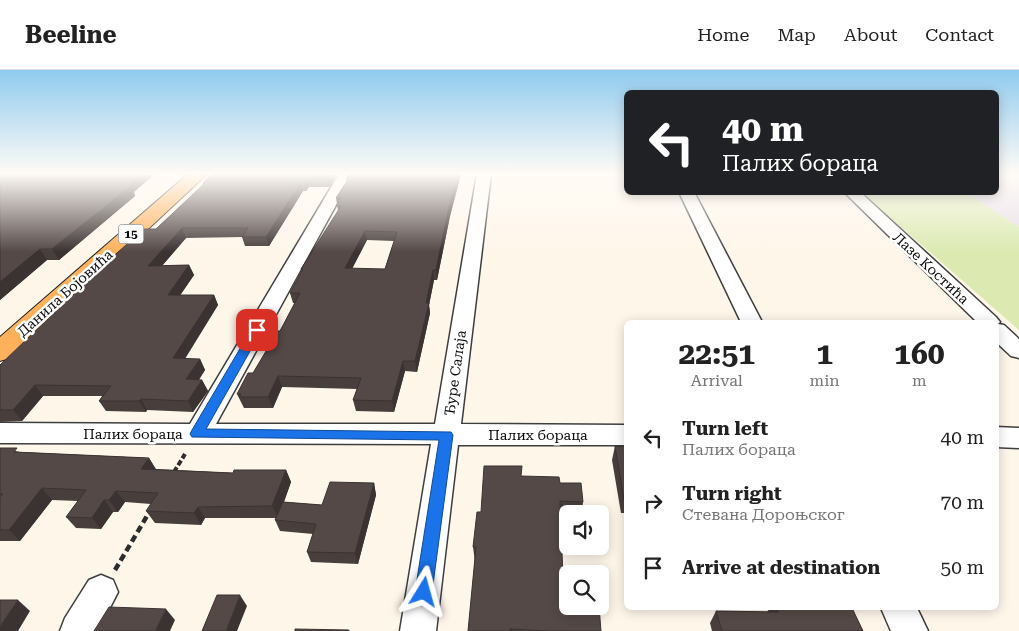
<!DOCTYPE html>
<meta charset="utf-8">
<style>
:root{--surface:#fff;--page:#f2f2f2;--text:#222;--muted:#767676;--line:#e0e0e0}
body{margin:0;font-family:"Roboto Serif",serif;background:var(--page);color:var(--text);height:100vh;display:flex;flex-direction:column;font-size:19px;white-space:nowrap}
*{box-sizing:border-box;margin:0}
p{font-size:16px;color:var(--muted)}
.icon{flex:none;width:28px;height:28px;fill:none;stroke:currentColor;stroke-width:2;stroke-linecap:round;stroke-linejoin:round}
.map{position:relative;flex:1;overflow:hidden}
.details{position:absolute;left:624px;top:250px;width:375px;height:290px;display:flex;flex-direction:column;background:var(--surface);border-radius:8px;box-shadow:0 2px 12px #0003}
.details>*{flex:none}
.guide{position:absolute;left:624px;top:20px;width:375px;height:105px;border-radius:8px;box-shadow:0 2px 12px #0003;background:#202124;color:#fff;overflow:hidden}
.fabs{position:absolute;left:559px;top:435px;display:grid;gap:10px}
.fabs a{display:grid;place-items:center;width:50px;height:50px;border-radius:8px;background:var(--surface);box-shadow:0 2px 12px #0003;font-size:25px}
.pin{position:absolute;display:grid;place-items:center;width:42px;height:42px;color:#fff;margin:-21px;border-radius:10px;box-shadow:0 2px 8px #0006}
.me{position:absolute;width:55px;margin:-28px;rotate:8deg;stroke-linejoin:round;filter:drop-shadow(0 0 4px #0008)}
.turn{display:flex;align-items:center;gap:18px;height:105px;padding:0 15px;font-size:22px}
.turn .icon{width:65px;height:65px;stroke-width:2.5}
.turn b{display:block;font-size:35px;line-height:42px}
.eta{display:flex;justify-content:space-evenly;align-items:center;height:85px;text-align:center}
.eta b{font-size:30px;font-weight:700;line-height:35px}
ul{padding:0;list-style:none}
li{display:flex;align-items:center;gap:15px;height:65px;padding:0 15px}
li div{flex:1}
li b{display:block;font-size:19px}
li em{font-style:normal}
header{display:flex;align-items:center;gap:30px;box-sizing:border-box;height:70px;padding:0 25px;background:var(--surface);border-bottom:1px solid var(--line)}
header strong{font-size:24px}
nav{display:flex;gap:28px;margin-inline-start:auto;font-size:18px}
.map>svg:first-child{display:block}
.industrial{fill:#e7dfeb}
.green{fill:#dceab2}
.lines{fill:none;stroke-linecap:round;stroke-linejoin:round}
.minor-casing{stroke:#3e3e3e;stroke-width:3}
.major-casing{stroke:#1c1c1c;stroke-width:2}
.path-far1{stroke:#2d2d2d;stroke-width:4;stroke-dasharray:5.5 2.5;stroke-linecap:butt}
.path{stroke:#2d2d2d;stroke-width:4.5;stroke-dasharray:7 4;stroke-linecap:butt}
.minor{fill:#fff;fill-rule:evenodd}
.major{fill:#feb15a;fill-rule:evenodd}
.wall{fill:#483f3d;fill-rule:evenodd}
.shaded-wall{fill:#3b3332}
.building{fill:#544947;stroke:#3b3332;fill-rule:evenodd}
.route{fill:#1a73e8;stroke:#114b97}
.labels{text-anchor:middle;stroke-width:5;stroke-linejoin:round;paint-order:stroke}
.shield{fill:#fff;stroke:#545454;stroke-width:1}
.shield-label{font-size:12px;font-weight:bold;fill:#0b0b0b}
.street-label{font-size:14px;fill:#0b0b0b;stroke:#fff}
</style>
<header>
<strong>Beeline</strong>
<nav><a>Home</a><a>Map</a><a>About</a><a>Contact</a></nav>
</header>
<div class="map">
<svg width="1019" height="561" viewBox="0 0 1019 561">
<rect width="100%" height="100%" fill="#fff6ea"/>
<!-- industrial -->
<polygon class="industrial" points="996,104 1019,104 1019,157 967,123 996,122"/>
<!-- green -->
<polygon class="green" points="862,123 967,123 1019,157 1019,260"/>
<g class="lines">
<defs>
<g id="minor">
<polygon points="339,104 353,104 216,354 435,354 477,104 491,104 461,354 626,355 626,375 458,375 436,561 400,561 431,374 0,373 0,353 190,354"/>
<polygon points="679,122 694,122 762,252 741,252"/>
<polygon points="844,122 860,122 996,247 1000,252 998,254 1004,255 1019,269 1019,288 1011,286 996,272 996,252 977,252"/>
<polygon points="996,357 1019,358 1019,378 996,377"/>
<polygon points="101,505 113,510 118,522 98,561 60,561 65,548 89,510"/>
<polygon points="881,538 917,538 928,561 891,561"/>
</g>
<polygon id="major" points="188,104 207,104 10,288 0,291 0,267"/>
</defs>
<!-- minor casing -->
<use href="#minor" class="minor-casing"/>
<!-- major casing -->
<use href="#major" class="major-casing"/>
<!-- path-far1 -->
<polyline class="path-far1" points="174,402 185,384"/>
<!-- path -->
<polyline class="path" points="115,500 150,441"/>
<!-- minor -->
<use href="#minor" class="minor"/>
<!-- major -->
<use href="#major" class="major"/>
</g>
<!-- wall -->
<g class="wall">
<polygon points="0,104 134,122 135,126 59,190 47,190 0,230"/>
<polygon points="337,104 329,117 309,117 306,121 303,121 269,176 245,176 242,167 186,168 162,196 189,195 194,205 180,225 214,225 218,235 185,289 200,289 205,300 199,310 202,310 208,321 193,342 147,340 146,342 106,341 99,331 102,326 43,326 22,351 0,352 0,295 156,159 203,115 203,113"/>
<path d="M349,104H461L450,146L437,210H434L429,235L430,243L417,302L405,301L394,342L356,341L353,330L357,319L282,317L273,338H244L237,324L253,303L280,261L295,233H293L290,223L302,201L301,199L338,141L336,128L347,111L346,108ZM367,170L394,171L385,199H352Z"/>
<polygon points="615,376 626,377 626,443 621,443 612,390"/>
<polygon points="0,378 20,382 149,388 156,399 233,403 286,400 291,412 284,432 322,435 374,413 376,425 358,494 311,492 307,482 313,464 280,461 275,450 276,448 205,448 201,455 155,453 146,441 151,434 125,432 118,442 113,442 101,459 76,458 66,447 78,431 52,430 20,471 0,471"/>
<polygon points="521,406 583,432 582,444 568,444 568,447 560,447 563,508 566,533 601,561 468,561 475,492 473,477 481,442"/>
<polygon points="770,538 852,538 863,561 712,561 710,553 716,541 767,542"/>
</g>
<!-- shaded-wall -->
<g class="shaded-wall">
<polygon points="140,104 155,104 134,122 135,126 59,190 52,179"/>
<polygon points="330,104 337,104 329,117 327,108"/>
<polygon points="458,104 461,104 450,146 437,210 436,200 449,137"/>
<polygon points="307,108 309,117 306,121 304,112"/>
<polygon points="301,112 303,121 269,176 266,167"/>
<polygon points="182,158 186,168 153,206 148,196"/>
<polygon points="365,161 367,170 347,208 345,198"/>
<polygon points="40,179 47,190 0,230 0,212"/>
<polygon points="189,195 194,205 173,236 168,225"/>
<polygon points="433,200 434,210 429,235 430,243 417,302 415,291 426,233"/>
<polygon points="214,225 218,235 178,299 173,288"/>
<polygon points="200,289 205,300 191,320 186,309"/>
<polygon points="403,291 405,301 394,342 392,331"/>
<polygon points="278,306 282,317 273,338 268,327"/>
<polygon points="202,310 208,321 193,342 188,331"/>
<polygon points="35,315 43,326 22,351 13,340"/>
<polygon points="141,329 147,340 146,342 139,331"/>
<polygon points="149,388 156,400 141,399"/>
<polygon points="286,400 291,412 278,448 272,436"/>
<polygon points="374,413 376,425 358,494 355,483"/>
<polygon points="42,418 52,430 20,471 9,460"/>
<polygon points="116,421 125,432 118,442 109,430"/>
<polygon points="104,430 113,442 101,459 92,448"/>
<polygon points="198,437 205,448 201,455 194,443"/>
<polygon points="240,525 247,536 237,561 226,561"/>
<polygon points="18,530 30,541 18,561 0,561 0,556"/>
<polygon points="166,539 175,550 170,561 155,561"/>
</g>
<!-- building -->
<g class="building">
<polygon points="0,104 140,104 125,116 131,116 52,179 40,179 0,212"/>
<polygon points="212,104 330,104 327,108 307,108 304,112 301,112 266,167 242,167 248,158 182,158 148,196 189,195 168,225 214,225 173,288 200,289 186,309 202,310 188,331 141,329 139,331 99,331 111,316 35,315 13,340 0,340 0,295 108,191 144,159 156,159 205,113 203,113"/>
<path d="M349,104H458L449,137L436,200H433L426,233H429L415,291H403L392,331L353,330L361,308L278,306L268,327H239L241,324H237L248,303H253L278,261H280L300,223H290L303,199H301L341,136H336L341,128H336L349,108H346ZM365,161L397,162L385,199L345,198Z"/>
<polygon points="615,376 626,377 626,430 624,430"/>
<polygon points="0,378 17,378 14,382 149,388 141,399 233,403 234,400 286,400 272,436 198,437 194,443 146,441 158,423 116,421 109,430 104,430 92,448 66,447 86,420 42,418 9,460 0,460 0,427 3,424 0,424"/>
<polygon points="484,396 522,396 521,406 559,407 560,413 581,413 583,432 560,431 563,508 566,508 566,533 568,533 568,536 599,536 601,561 549,561 510,559 510,561 468,561 476,477 473,477 477,442 481,442"/>
<polygon points="330,412 374,413 355,483 307,482 316,454 275,450 283,432 322,435"/>
<polygon points="217,525 240,525 226,561 202,561"/>
<polygon points="0,530 18,530 0,556"/>
<polygon points="109,537 166,539 155,561 94,561"/>
<polygon points="776,538 852,538 863,561 722,561 716,541 778,542"/>
<polygon points="295,559 349,560 349,561 295,561"/>
</g>
<!-- sky -->
<linearGradient id="sky" x2="0" y2="1"><stop stop-color="#90cbef"/><stop offset="0.57" stop-color="#fffbf6"/><stop offset="1" stop-color="#fffbf6" stop-opacity="0"/></linearGradient>
<rect width="1019" height="182" fill="url(#sky)"/>
<!-- route -->
<polygon class="route" points="257,257 262,260 206,359 451,362 453,365 432,522 430,528 424,530 418,528 415,522 439,370 192,367 190,364 192,360 251,260"/>
<g class="labels">
<!-- shield labels -->
<rect class="shield" x="118.5" y="154.5" width="25" height="19" rx="4"/>
<g class="shield-label">
<text x="131" y="168">15</text>
</g>
<!-- street labels -->
<g class="street-label">
<text transform="translate(931 198) rotate(43)" y="5">Лазе Костића</text>
<text transform="translate(65 223) rotate(-42)" y="5">Данила Бојовића</text>
<text transform="translate(455 303) rotate(-82)" y="5">Ђуре Салаја</text>
<text x="133" y="369">Палих бораца</text>
<text x="538" y="370">Палих бораца</text>
</g>
</g>
</svg>
<div class="fabs">
<a><svg class="icon" aria-label="sound" viewBox="0 0 24 24"><path d="M4 9h4l5-4v14l-5-4H4zM17 9q2 3 0 6"/></svg></a>
<a><svg class="icon" aria-label="search" viewBox="0 0 24 24"><circle cx="10" cy="10" r="6"/><path d="M15 15l6 6"/></svg></a>
</div>
<div class="pin" style="left:257px;top:260px;background:#d93025"><svg class="icon" aria-label="arrive" viewBox="0 0 24 24"><path d="M6 21V4h12l-3 4 3 4H6"/></svg></div>
<svg class="me" style="left:424px;top:522px" viewBox="-20 -20 40 40"><path d="M0-17L14 15 0 8-14 15z" fill="#1a73e8" stroke="#fff" stroke-width="4"/></svg>
<div class="guide">
<div class="turn"><svg class="icon" aria-label="left" viewBox="0 0 24 24"><path d="M17 20v-9H6M10 6l-5 5 5 5"/></svg><div><b>40 m</b>Палих бораца</div></div>
</div>
<section class="details">
<div class="eta">
<div><b>22:51</b><p>Arrival</p></div>
<div><b>1</b><p>min</p></div>
<div><b>160</b><p>m</p></div>
</div>
<ul>
<li><svg class="icon" aria-label="left" viewBox="0 0 24 24"><path d="M17 20v-9H6M10 6l-5 5 5 5"/></svg><div><b>Turn left</b><p>Палих бораца</p></div><em>40 m</em></li>
<li><svg class="icon" aria-label="right" viewBox="0 0 24 24"><path d="M7 20v-9h11M14 6l5 5-5 5"/></svg><div><b>Turn right</b><p>Стевана Дороњског</p></div><em>70 m</em></li>
<li><svg class="icon" aria-label="arrive" viewBox="0 0 24 24"><path d="M6 21V4h12l-3 4 3 4H6"/></svg><div><b>Arrive at destination</b></div><em>50 m</em></li>
</ul>
</section>
</div>
